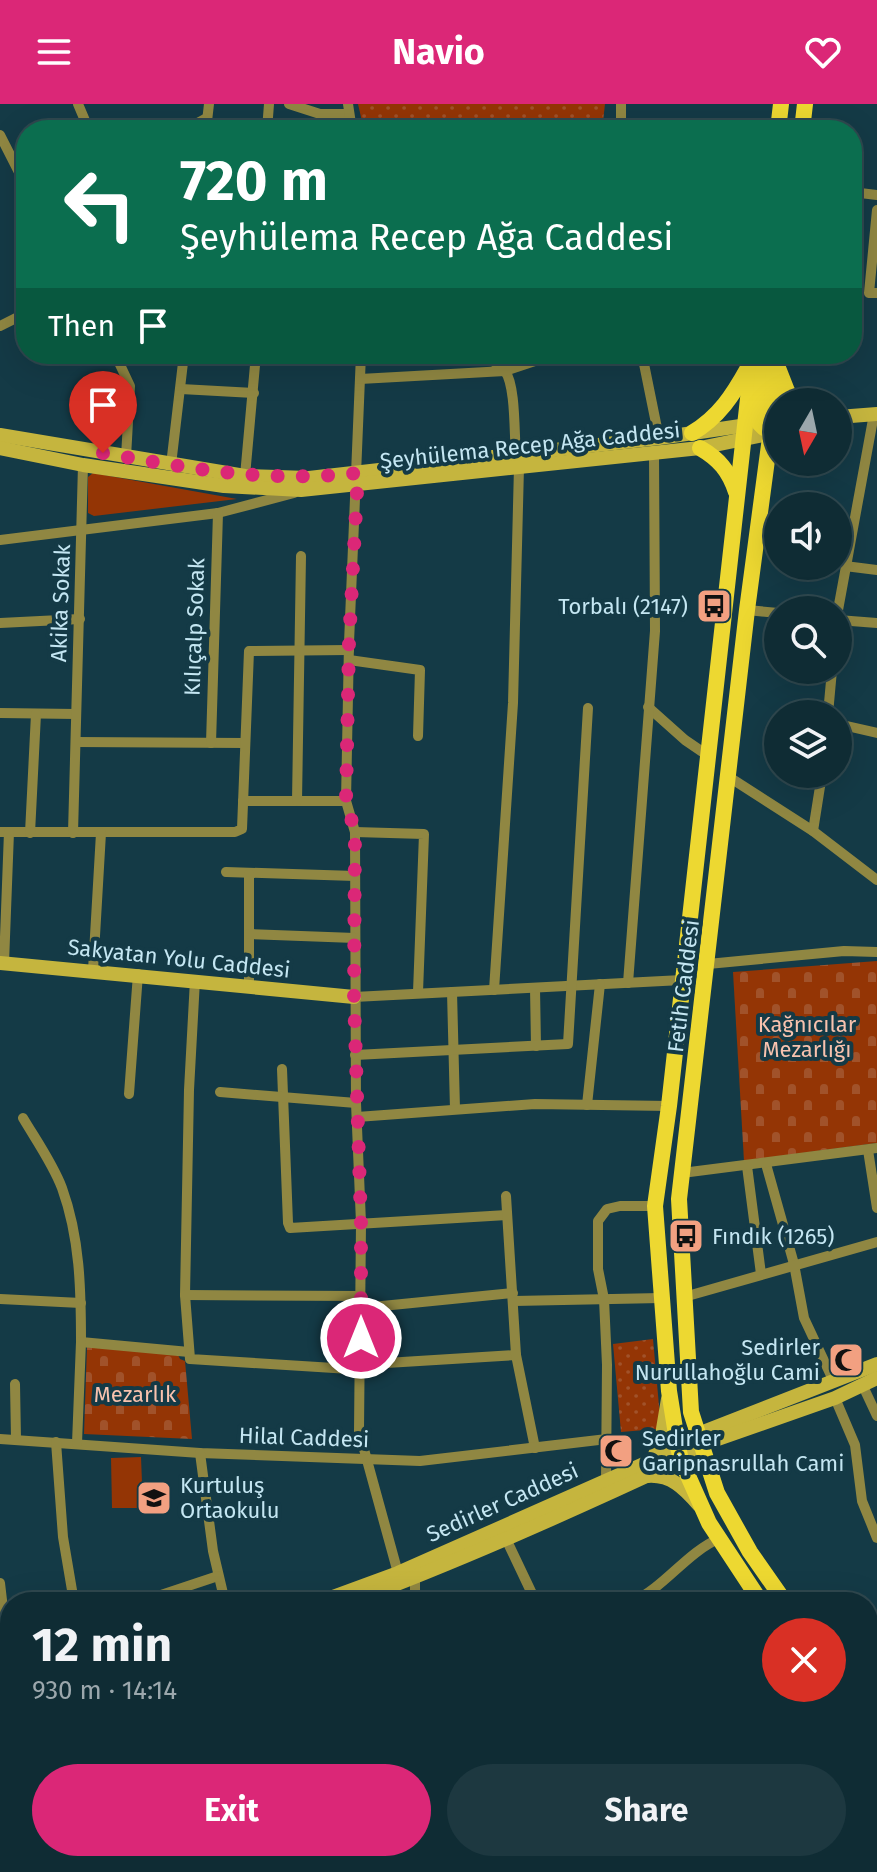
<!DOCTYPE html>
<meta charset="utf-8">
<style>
:root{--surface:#0f2c34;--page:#1d3840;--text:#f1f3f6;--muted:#9ba7ac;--line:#2f484f;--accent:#db2777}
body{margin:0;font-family:"Fira Sans",sans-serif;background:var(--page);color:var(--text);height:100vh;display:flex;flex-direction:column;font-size:30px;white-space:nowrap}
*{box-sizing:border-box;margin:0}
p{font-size:26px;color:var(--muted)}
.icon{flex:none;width:44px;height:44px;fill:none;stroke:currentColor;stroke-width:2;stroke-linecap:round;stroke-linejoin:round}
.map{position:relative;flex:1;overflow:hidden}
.sheet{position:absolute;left:0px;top:1488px;width:878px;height:280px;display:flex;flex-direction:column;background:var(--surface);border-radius:32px 32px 0 0;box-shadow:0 8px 32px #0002,0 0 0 2px var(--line)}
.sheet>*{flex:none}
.hud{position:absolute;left:16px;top:16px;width:846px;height:244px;border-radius:32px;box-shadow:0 8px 32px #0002,0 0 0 2px var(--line);background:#0b6e4f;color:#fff;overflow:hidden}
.needle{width:52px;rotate:189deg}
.fabs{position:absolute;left:764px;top:284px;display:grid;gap:16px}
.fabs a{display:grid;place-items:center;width:88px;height:88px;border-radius:50%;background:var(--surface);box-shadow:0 8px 32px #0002,0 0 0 2px var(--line);font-size:40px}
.pin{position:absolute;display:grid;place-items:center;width:68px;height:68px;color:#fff;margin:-82px -34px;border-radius:50% 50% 50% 0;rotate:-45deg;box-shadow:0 0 8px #0007}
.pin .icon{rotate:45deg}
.me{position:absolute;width:88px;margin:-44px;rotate:0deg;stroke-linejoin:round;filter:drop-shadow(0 0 6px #0008)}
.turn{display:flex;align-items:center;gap:28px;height:168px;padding:0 32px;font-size:36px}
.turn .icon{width:104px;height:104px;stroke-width:2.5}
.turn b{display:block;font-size:56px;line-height:68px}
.then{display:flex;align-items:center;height:76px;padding:0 32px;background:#0003;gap:16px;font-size:30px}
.round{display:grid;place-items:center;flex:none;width:84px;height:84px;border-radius:42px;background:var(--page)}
.head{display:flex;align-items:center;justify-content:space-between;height:136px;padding:0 32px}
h1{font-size:48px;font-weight:700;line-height:60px}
.button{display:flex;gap:16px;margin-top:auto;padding:16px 32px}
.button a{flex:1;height:92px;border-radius:48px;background:var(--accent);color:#fff;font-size:32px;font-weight:700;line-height:92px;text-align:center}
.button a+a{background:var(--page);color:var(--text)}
header{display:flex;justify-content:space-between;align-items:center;height:104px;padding:0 32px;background:var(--accent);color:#fff;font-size:36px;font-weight:700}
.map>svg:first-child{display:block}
.grass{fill:#943505}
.cemetery{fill:url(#cemetery-stones)}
.park{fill:url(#park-dots)}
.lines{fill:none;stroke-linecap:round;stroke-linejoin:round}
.street{stroke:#908742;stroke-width:10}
.secondary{stroke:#c5b53e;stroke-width:14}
.primary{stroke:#edd831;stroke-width:16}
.route{stroke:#db2777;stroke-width:14;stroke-dasharray:0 25.2}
.labels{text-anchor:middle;stroke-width:8;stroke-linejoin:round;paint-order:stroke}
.street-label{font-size:22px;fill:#c4e6f2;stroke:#143a46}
.poi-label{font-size:22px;fill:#c4e6f2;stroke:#143a46;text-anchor:start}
.park-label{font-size:22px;fill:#f8c2ae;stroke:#143a46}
</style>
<header><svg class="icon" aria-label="menu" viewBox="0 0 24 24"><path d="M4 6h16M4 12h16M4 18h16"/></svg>Navio<svg class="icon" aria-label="heart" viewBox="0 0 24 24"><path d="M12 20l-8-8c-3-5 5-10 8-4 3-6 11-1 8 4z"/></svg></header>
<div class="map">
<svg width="877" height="1768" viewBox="0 0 877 1768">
<defs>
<pattern id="cemetery-stones" width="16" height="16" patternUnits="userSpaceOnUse" patternTransform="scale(2)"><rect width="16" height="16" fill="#943505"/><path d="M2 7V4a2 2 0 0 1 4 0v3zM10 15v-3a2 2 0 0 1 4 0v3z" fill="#a1522a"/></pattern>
<pattern id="park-dots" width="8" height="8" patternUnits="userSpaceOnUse" patternTransform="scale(2)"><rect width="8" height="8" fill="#943505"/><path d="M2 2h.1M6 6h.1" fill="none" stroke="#a1522a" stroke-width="1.8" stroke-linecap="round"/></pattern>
</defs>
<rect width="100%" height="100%" fill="#143a46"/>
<!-- grass -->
<g class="grass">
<polygon points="93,369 237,395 94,412 88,409 88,373"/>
<polygon points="141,1353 143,1404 112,1404 111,1354"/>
</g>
<!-- cemetery -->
<g class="cemetery">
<polygon points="877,857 877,1039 744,1057 733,868"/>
<polygon points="87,1243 178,1251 180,1255 185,1257 192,1335 84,1330"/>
</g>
<!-- park -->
<g class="park">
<polygon points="358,0 605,0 602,26 364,26"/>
<polygon points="653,1235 660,1313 657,1325 621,1328 613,1240"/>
</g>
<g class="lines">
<!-- street -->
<g class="street">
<polyline points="78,0 89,26"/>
<polyline points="289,0 320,10 349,10"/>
<polyline points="348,0 352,26"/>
<polyline points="185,26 207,14"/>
<polyline points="206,26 209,0"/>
<polyline points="267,26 269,0"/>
<polyline points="621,26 621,0"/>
<polyline points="0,31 26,82"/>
<polyline points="852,88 877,91"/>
<polyline points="877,106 869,189 877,189"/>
<polyline points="0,222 26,209"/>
<polyline points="115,250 130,282 126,353"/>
<polyline points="361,250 349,539 346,697 355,728 356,999 361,1119 359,1327 398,1469 415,1474 415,1498"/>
<path d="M486,250C491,258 499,260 505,267C516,282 514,331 516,351"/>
<polyline points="642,250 659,334"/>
<polyline points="360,275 505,267 556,250"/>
<polyline points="181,285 254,289"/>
<polyline points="171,361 184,250"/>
<polyline points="245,372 256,250"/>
<polyline points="0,436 218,409 294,389"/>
<polyline points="845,462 877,466"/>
<polyline points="747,506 778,509"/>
<polyline points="838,506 874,310"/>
<polyline points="838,516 877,519"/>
<polyline points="0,519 80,515"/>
<polyline points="349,556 420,566 418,632"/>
<polyline points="648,603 685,636 707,651"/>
<polyline points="0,609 76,610"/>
<polyline points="828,610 832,566"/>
<polyline points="838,620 877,629"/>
<polyline points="76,638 245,639"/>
<polyline points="211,639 218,409"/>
<polyline points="729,673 813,727 877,776"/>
<polyline points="243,697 346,697"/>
<polyline points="297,697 301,452"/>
<polyline points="813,727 822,670"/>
<polyline points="0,728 235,728 242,725 249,547 349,546"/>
<polyline points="355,728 424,730 418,888"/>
<polyline points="30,729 36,610"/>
<polyline points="73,729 83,361"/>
<polyline points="226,768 355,772"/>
<polyline points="249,770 249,884"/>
<polyline points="249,830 355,834"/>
<polyline points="4,859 9,728"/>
<polyline points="708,860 844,847 877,848"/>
<polyline points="93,866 101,729"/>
<polyline points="195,876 189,986 185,1191 190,1255 350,1265 370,1260 516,1251"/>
<polyline points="628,879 655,527 654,349"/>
<polyline points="535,884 536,942"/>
<polyline points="494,886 513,599 519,363"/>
<polyline points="452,888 455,1005"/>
<polyline points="354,893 682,876"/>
<polyline points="355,951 568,940 588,604"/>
<polyline points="282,965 288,1119 290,1124 507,1111"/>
<polyline points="220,988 356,999"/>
<polyline points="129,990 138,870"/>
<polyline points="587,1001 600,880"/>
<polyline points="357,1013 535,1000 669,1002"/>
<path d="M23,1014C36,1036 53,1060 62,1084C80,1134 81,1185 81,1238L189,1248"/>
<polyline points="868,1046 877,1104"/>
<polyline points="766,1060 794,1160 804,1214 834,1278"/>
<polyline points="747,1062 761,1170"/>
<polyline points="682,1069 877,1044"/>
<polyline points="506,1092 516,1251 535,1344"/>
<polyline points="185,1191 362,1192"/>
<polyline points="684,1193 877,1138"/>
<polyline points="0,1195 81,1199"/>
<polyline points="514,1197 661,1194"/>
<polyline points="362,1204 513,1189"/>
<polyline points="15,1280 16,1335"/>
<polyline points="862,1280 877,1312"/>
<polyline points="835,1294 855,1341 862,1397 877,1434"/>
<polyline points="0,1335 200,1349 420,1357 607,1335"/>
<polyline points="56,1338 63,1433 74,1498"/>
<polyline points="77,1339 81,1238"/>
<polyline points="200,1349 213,1447 225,1498"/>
<polyline points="606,1376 607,1261 604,1195 598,1165 598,1117 607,1105 620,1102 655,1102"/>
<polyline points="507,1437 536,1498"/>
<polyline points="0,1479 5,1522 10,1538"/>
<polyline points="140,1498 218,1472"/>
<path d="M632,1498C665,1483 686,1449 720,1434"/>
<polyline points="868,1519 877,1514"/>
<polyline points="0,1548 10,1544"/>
<polyline points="0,1699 10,1694"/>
<polyline points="868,1746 877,1756"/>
<polyline points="212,1758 220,1768"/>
<polyline points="349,1758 357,1768"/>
<polyline points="441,1758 448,1768"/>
<polyline points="618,1758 622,1768"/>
<polyline points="659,1758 663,1768"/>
<polyline points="715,1758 720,1768"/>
<polyline points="818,1758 824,1768"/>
<polyline points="142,1768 152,1758"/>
<polyline points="470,1768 486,1758"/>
<polyline points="567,1768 582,1758"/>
</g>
<!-- secondary -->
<g class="secondary">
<polyline points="838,313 877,310"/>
<polyline points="0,331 245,372 309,374 659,334 754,320"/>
<polyline points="0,344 83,361 224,382 301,386 700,344 778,328"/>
<polyline points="0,859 354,893"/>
<polyline points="653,1356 662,1331 668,1295"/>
<path d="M647,1372C671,1370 684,1384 699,1401"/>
<polyline points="319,1498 398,1469 653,1356 678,1343 698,1330 877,1260"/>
<path d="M350,1498C463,1456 572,1407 681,1356L701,1341L835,1294L877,1274"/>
<polyline points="0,1624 10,1619"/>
<polyline points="0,1637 10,1633"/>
<polyline points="868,1659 877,1654"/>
<polyline points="669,1768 689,1758"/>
</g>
<!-- primary -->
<g class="primary">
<polyline points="778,26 781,0"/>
<polyline points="802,26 805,0"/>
<polyline points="753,250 669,1002 655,1102 669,1287 678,1343 681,1356 709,1419 761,1498"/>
<polyline points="764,250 759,319 764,324 778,326"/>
<polyline points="775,250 771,326 747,506 679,1095 691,1308 717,1389 750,1448 785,1498"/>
<polyline points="778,264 787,287 795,298"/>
<path d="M692,329C719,313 733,291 748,264"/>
<path d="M700,344C719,355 729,367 736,388"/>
<polyline points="868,1599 877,1609"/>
<polyline points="868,1632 877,1644"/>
</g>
</g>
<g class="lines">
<!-- route -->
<path class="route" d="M103,349C192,365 267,379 358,369L349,539L346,697L355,728L354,893L361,1119V1234"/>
</g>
<!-- icons -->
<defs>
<symbol id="bus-square" viewBox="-11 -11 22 22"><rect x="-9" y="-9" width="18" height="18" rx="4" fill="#f2a081" stroke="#143a46"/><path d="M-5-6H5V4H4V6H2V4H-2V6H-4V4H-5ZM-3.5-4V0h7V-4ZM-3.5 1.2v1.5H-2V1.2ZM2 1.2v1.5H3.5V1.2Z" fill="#111"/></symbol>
<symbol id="mosque-square" viewBox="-11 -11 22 22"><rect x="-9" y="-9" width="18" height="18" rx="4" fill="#f2a081" stroke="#143a46"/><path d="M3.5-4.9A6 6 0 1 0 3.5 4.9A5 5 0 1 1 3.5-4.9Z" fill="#111"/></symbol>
<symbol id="school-square" viewBox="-11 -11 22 22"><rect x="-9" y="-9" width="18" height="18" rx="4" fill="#f2a081" stroke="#143a46"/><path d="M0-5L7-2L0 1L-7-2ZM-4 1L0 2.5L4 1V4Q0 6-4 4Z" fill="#111"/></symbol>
</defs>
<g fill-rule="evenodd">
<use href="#bus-square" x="694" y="482" width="40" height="40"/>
<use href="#bus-square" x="666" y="1112" width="40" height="40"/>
<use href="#mosque-square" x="826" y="1236" width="40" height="40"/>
<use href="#mosque-square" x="596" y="1327" width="40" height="40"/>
<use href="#school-square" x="134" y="1374" width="40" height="40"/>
</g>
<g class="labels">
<!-- street labels -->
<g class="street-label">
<text transform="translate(530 341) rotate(-6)" y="8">Şeyhülema Recep Ağa Caddesi</text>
<text transform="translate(60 499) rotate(-88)" y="8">Akika Sokak</text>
<text transform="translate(194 523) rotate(-88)" y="8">Kılıçalp Sokak</text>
<text transform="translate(179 854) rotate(6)" y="8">Sakyatan Yolu Caddesi</text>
<text transform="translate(683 882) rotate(-83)" y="8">Fetih Caddesi</text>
<text transform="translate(304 1333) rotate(2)" y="8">Hilal Caddesi</text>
<text transform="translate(502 1398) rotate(-24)" y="8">Sedirler Caddesi</text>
</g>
<!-- poi labels -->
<g class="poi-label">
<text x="688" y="510" text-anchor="end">Torbalı (2147)</text>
<text x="712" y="1140">Fındık (1265)</text>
<text x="820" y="1251" text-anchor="end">Sedirler<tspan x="820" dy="25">Nurullahoğlu Cami</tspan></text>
<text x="642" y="1342">Sedirler<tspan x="642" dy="25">Garipnasrullah Cami</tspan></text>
<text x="180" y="1389">Kurtuluş<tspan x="180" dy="25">Ortaokulu</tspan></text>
</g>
<!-- park labels -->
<g class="park-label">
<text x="807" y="928">Kağnıcılar<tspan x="807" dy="25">Mezarlığı</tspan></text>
<text x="135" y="1298">Mezarlık</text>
</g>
</g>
</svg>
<div class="fabs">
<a><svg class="needle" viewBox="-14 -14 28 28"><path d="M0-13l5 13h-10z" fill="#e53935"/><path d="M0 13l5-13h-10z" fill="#9ba7ac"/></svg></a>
<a><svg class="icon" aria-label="sound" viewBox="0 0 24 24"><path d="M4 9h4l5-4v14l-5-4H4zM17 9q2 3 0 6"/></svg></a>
<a><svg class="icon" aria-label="search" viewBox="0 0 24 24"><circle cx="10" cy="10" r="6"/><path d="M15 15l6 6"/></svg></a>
<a><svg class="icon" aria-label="layers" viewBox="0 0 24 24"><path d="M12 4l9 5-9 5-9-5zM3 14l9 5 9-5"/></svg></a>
</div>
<div class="pin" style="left:103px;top:349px;background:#d93025"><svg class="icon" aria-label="arrive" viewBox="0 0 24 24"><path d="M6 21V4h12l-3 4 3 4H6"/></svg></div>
<svg class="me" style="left:361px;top:1234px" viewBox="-20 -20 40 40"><circle r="17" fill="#db2777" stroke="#fff" stroke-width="3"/><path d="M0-11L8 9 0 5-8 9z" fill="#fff"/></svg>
<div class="hud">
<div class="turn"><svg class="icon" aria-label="left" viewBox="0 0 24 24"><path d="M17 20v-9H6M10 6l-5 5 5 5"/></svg><div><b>720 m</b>Şeyhülema Recep Ağa Caddesi</div></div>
<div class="then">Then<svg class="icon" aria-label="arrive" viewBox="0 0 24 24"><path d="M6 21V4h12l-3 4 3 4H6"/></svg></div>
</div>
<section class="sheet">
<div class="head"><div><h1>12 min</h1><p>930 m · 14:14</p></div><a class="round" style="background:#d93025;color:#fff"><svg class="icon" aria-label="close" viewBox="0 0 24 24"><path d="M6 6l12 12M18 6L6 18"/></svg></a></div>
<div class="button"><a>Exit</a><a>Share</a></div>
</section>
</div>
